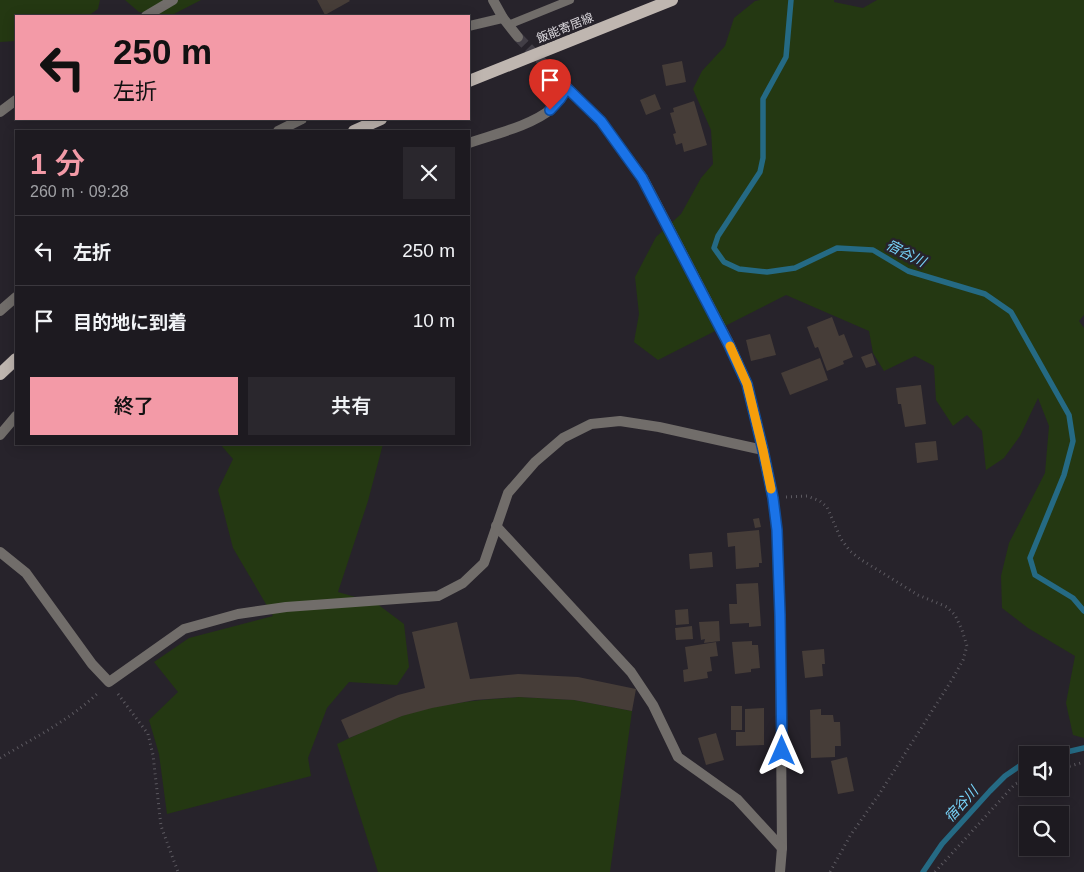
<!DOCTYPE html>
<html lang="ja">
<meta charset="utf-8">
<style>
:root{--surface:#1d1a20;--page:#2a272d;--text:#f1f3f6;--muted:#a0a1a5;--line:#3b383e;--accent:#f39aa7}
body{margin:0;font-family:Helvetica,"Noto Sans JP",sans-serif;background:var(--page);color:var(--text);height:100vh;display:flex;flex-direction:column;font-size:19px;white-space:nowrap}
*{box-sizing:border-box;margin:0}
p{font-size:16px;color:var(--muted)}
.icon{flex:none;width:28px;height:28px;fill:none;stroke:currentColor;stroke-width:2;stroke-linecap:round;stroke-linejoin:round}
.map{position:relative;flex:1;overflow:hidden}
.side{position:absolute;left:15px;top:130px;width:455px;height:315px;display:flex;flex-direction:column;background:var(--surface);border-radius:0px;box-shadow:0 2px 12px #0003,0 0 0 1px var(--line)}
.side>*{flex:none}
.guide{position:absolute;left:15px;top:15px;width:455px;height:105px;border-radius:0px;box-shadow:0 2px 12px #0003,0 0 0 1px var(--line);background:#f39aa7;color:#111;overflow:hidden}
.tools{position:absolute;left:1019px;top:746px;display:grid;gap:10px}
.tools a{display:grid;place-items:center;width:50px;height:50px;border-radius:0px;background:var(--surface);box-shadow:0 2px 12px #0003,0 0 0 1px var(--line);font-size:25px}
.pin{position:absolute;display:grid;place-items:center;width:42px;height:42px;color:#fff;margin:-51px -21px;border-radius:50% 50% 50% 0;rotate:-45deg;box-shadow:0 0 5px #0007}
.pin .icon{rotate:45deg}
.me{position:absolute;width:55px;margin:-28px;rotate:0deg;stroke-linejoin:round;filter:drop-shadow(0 0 4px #0008)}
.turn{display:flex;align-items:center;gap:18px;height:105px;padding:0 15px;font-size:22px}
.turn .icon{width:65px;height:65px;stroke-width:2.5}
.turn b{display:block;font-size:35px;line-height:42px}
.round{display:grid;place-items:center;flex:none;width:52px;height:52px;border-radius:0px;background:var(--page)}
.overview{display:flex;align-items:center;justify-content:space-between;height:85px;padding:0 15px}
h1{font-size:30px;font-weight:600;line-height:38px;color:var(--accent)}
.cta{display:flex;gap:10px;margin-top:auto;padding:10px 15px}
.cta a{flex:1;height:58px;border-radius:0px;background:var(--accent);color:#111;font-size:20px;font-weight:600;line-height:58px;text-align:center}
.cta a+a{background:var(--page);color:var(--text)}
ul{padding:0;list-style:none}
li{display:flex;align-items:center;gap:15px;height:70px;padding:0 15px;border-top:1px solid var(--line)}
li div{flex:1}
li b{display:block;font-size:19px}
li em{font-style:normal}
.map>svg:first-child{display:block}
.green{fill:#243812}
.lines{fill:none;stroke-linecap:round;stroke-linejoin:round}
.stream{stroke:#256a84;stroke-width:5.5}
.building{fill:#463d38}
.minor-tunnel{stroke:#423e46;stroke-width:10;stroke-dasharray:10 5;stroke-linecap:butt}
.path{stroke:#5d5a61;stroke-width:3;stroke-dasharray:1 4;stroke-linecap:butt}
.service{stroke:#716d6a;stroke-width:8}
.minor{stroke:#716d6a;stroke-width:10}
.primary{stroke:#bfb6b0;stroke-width:12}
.route-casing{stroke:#114b97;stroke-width:12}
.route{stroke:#1a73e8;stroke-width:9}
.slow{stroke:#f59e0b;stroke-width:9}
.labels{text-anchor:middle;stroke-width:5;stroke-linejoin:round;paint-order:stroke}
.street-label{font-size:12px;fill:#dad7dc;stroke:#27232b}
.water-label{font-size:14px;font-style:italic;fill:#78d4fa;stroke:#27232b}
</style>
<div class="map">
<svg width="1084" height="872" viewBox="0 0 1084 872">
<rect width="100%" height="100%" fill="#27232b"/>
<!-- green -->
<g class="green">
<polygon points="0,0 100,0 98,9 88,16 16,16 16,41 0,42"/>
<polygon points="125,0 201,0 170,16 139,12"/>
<polygon points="760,0 834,0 834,2 863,8 877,0 1084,0 1084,315 1079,321 1084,328 1084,738 1073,735 1066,703 1075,656 1028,628 1002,608 1001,576 1009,543 1045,473 1049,426 1038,398 1020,436 1004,458 986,470 982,431 967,415 953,426 936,400 934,366 915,356 884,371 873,353 869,331 786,295 658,360 634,342 639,314 635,277 656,237 681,214 701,178 713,164 711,130 693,89 702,71 725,46 734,18 755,1"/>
<polygon points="220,444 383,444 368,501 338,592 376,603 404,624 409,667 397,685 349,682 327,708 308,758 311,776 167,814 159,754 149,720 178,692 154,662 189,638 273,616 233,548 218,490 233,459"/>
<path d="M519,697L574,700L632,711L610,872H378L337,744C358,734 379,724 401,716C437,703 481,700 519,697Z"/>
</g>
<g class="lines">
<!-- stream -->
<g class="stream">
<polyline points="791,0 786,57 763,99 763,158 760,172 718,236 714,248 724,262 739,269 767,272 795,268 837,248 873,250 908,271 985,294 1011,312 1069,415 1073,441 1064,475 1030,558 1035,575 1073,598 1084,611"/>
<polyline points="1054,755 1084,748"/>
<polyline points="923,872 942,844 990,791 1005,776 1021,765 1028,763"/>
</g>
</g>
<!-- building -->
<g class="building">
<polygon points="317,0 349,0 350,1 325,15"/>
<polygon points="682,61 686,82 666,86 662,65"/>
<polygon points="655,94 661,109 646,115 640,100"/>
<polygon points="694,101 707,145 684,152 682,143 676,145 673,134 676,133 670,113 674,112 673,108"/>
<polygon points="832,317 839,336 844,334 853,357 843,361 844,364 827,371 818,347 815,348 807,327"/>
<polygon points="770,334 776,355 751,361 746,340"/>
<polygon points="872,353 876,365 866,368 861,357"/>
<polygon points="820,358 828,380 790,395 781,373"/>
<polygon points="921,385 926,424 905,427 901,404 898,404 896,388"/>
<polygon points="936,441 938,460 917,463 915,443"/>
<polygon points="759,518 761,527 755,528 753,519"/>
<polygon points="759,530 762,563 759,563 759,567 736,569 735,546 728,547 727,533"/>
<polygon points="712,552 713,567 690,569 689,554"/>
<polygon points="758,583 761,626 749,627 749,623 730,624 729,604 737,604 736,584"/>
<polygon points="688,609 689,624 676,625 675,610"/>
<polygon points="719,621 720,641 704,643 705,639 701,640 699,622"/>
<polygon points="457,622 470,679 518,674 578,677 636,689 632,711 574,700 519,697 475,700 432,708 402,716 349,738 341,720 398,695 425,688 412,632"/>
<polygon points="692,626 693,639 676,640 675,628"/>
<polygon points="752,641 752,645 758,645 760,668 751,669 751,672 735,674 732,642"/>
<polygon points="716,642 718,656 710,657 712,671 707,672 708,678 684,682 683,670 688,669 685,647"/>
<polygon points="824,649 825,664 822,664 823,676 805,678 802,651"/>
<rect x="731" y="706" width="11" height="24"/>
<polygon points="764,708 764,745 736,746 736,732 745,732 745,709"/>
<polygon points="821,709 821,715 833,715 834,722 840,722 841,746 835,746 835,757 811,758 810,710"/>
<polygon points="716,733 724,760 706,765 698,738"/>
<polygon points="847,757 854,791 838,794 831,761"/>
</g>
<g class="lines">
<!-- minor-tunnel -->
<polyline class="minor-tunnel" points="518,37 549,69"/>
<!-- path -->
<g class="path">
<polyline points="786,497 807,496 820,501 827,507 841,539 850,551 860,559 918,595 947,607 955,615 962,630 967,646 963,660 953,678 880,793 850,836 830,872"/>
<polyline points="118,694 148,734 153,755 161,826 178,872"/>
<path d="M0,758C34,738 70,720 99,692"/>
<polyline points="1060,769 1084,762"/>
<polyline points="935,872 1015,784 1028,778"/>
</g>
<!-- service -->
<polyline class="service" points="508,25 570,0"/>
<!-- minor -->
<g class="minor">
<polyline points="493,0 503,18 518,37"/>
<polyline points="146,16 173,0"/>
<polyline points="469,26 503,18"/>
<polyline points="549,69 601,121 643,178 729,343 747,383 763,450 773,498 777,530 780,615 782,848 780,872"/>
<polyline points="0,112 16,100"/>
<polyline points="278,131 302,119"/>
<path d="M469,143C492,135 533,125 551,109C558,103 562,95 567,87"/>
<polyline points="0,311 16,297"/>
<polyline points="0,435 16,416"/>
<polyline points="496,526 631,672 653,705 678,757 737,799 782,848"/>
<polyline points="0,552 26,573 92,664 109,682 184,629 238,614 286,607 438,596 463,583 484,563 508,493 535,462 563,438 591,424 620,421 659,427 763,450"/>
</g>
<!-- primary -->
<g class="primary">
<polyline points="469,81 672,0"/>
<polyline points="354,131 381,119"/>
<polyline points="0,374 16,359"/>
</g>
</g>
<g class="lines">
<defs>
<polyline id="route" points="550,110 560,99 567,88 601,121 642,178 728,343 747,384 763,450 773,498 777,530 780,615 782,751"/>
</defs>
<!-- route casing -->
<use href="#route" class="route-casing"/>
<!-- route -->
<use href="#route" class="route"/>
<!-- slow -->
<polyline class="slow" points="730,346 747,384 763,450 771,489"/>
</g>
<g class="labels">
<!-- street labels -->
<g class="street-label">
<text transform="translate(565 28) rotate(-22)" y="4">飯能寄居線</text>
</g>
<!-- water labels -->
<g class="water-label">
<text transform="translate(906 253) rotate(27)" y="5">宿谷川</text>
<text transform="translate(961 804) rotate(-48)" y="5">宿谷川</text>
</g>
</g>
</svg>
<div class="tools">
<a><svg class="icon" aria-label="sound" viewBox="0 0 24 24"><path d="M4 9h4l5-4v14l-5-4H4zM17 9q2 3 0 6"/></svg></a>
<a><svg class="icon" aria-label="search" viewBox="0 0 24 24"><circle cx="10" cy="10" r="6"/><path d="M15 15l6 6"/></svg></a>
</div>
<div class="pin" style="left:550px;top:110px;background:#d93025"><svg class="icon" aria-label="arrive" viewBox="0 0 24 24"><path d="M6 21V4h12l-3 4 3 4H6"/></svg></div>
<svg class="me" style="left:782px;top:751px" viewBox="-20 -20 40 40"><path d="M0-17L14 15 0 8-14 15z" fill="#1a73e8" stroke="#fff" stroke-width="4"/></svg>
<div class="guide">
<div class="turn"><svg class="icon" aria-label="left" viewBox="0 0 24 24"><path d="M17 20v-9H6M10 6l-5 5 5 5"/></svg><div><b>250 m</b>左折</div></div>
</div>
<section class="side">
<div class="overview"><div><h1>1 分</h1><p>260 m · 09:28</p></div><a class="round"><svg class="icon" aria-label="close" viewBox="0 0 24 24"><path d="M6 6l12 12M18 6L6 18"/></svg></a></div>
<ul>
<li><svg class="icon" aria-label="left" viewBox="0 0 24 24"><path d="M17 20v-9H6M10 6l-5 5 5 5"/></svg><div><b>左折</b></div><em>250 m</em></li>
<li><svg class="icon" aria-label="arrive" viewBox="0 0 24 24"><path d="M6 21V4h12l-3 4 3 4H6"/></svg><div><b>目的地に到着</b></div><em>10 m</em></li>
</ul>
<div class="cta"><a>終了</a><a>共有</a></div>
</section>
</div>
